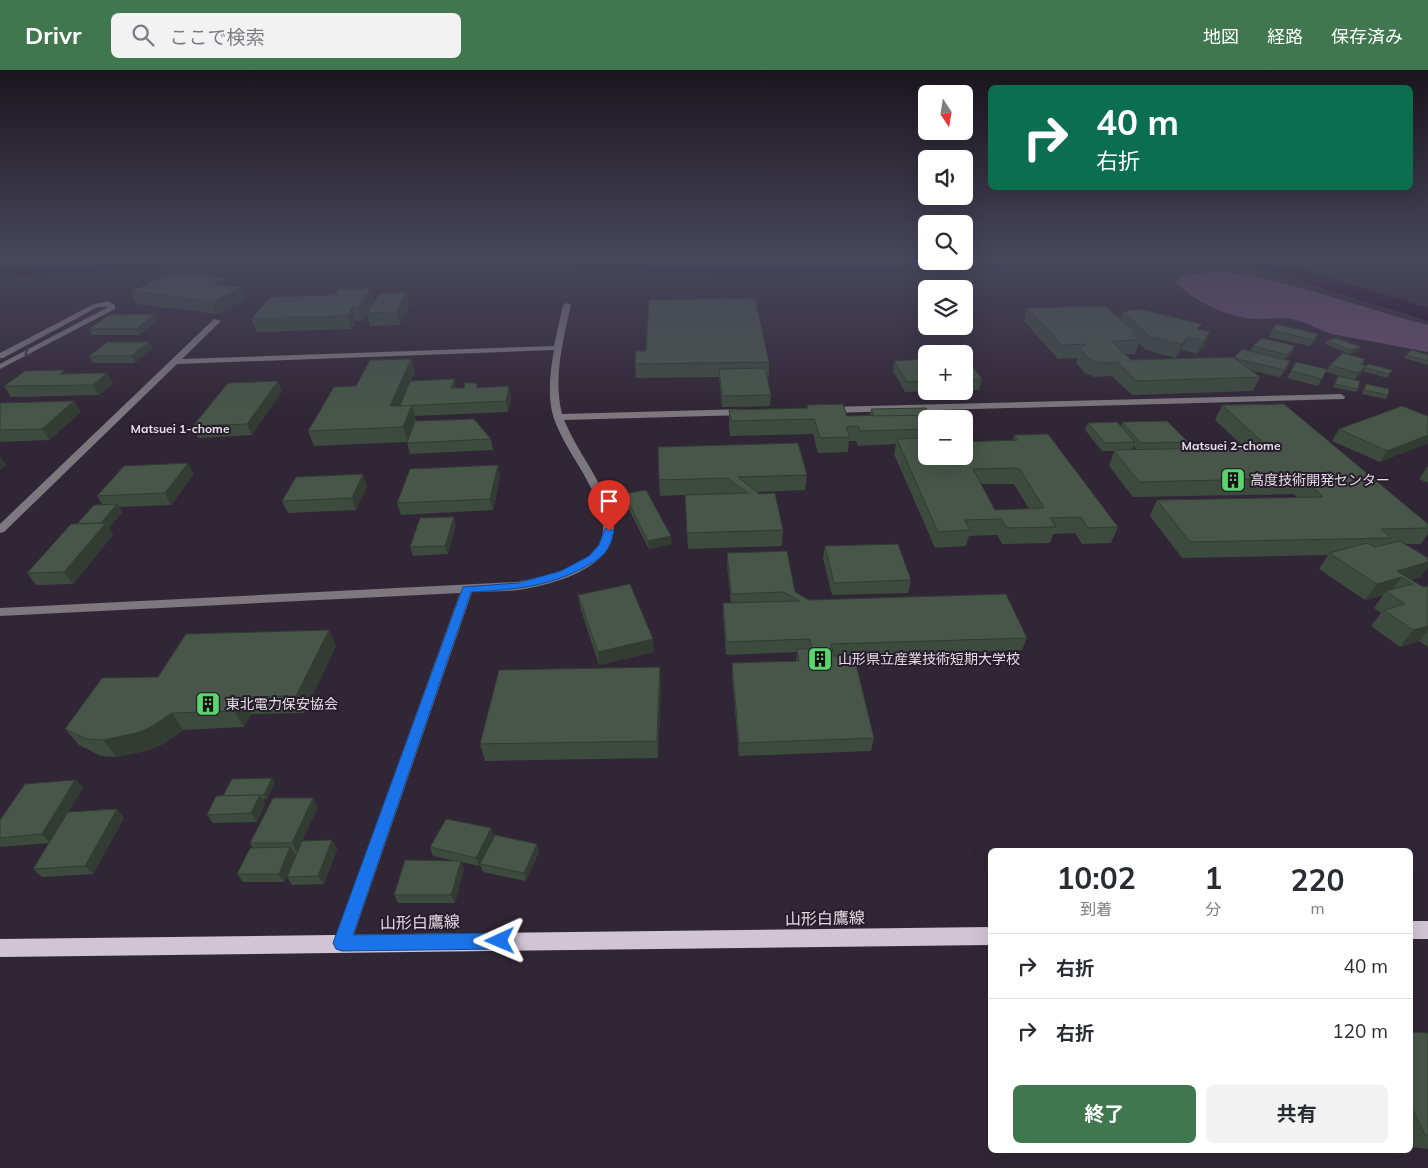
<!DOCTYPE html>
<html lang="ja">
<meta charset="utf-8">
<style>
:root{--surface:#fff;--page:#f2f2f3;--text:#2b2b33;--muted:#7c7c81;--line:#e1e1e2;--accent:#40774e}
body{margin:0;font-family:Mulish,"Noto Sans JP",sans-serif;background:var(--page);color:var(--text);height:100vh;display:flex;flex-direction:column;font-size:19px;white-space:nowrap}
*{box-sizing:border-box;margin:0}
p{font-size:16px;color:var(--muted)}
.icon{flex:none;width:28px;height:28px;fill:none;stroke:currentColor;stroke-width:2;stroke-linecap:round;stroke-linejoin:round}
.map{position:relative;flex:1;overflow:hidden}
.panel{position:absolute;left:988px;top:778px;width:425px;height:305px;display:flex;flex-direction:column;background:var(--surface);border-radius:8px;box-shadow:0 5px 20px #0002}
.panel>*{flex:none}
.banner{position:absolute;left:988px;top:15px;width:425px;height:105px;border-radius:8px;box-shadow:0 5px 20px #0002;background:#0b6e4f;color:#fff;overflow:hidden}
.needle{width:32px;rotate:168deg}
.buttons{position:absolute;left:918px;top:15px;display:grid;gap:10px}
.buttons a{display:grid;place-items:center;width:55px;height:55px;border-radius:8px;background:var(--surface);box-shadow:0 5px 20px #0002;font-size:25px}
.pin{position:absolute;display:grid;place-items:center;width:42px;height:42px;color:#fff;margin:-51px -21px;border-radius:50% 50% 50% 0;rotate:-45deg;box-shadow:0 0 5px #0007}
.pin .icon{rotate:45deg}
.me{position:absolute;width:55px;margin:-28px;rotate:269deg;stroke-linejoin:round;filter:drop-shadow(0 0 4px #0008)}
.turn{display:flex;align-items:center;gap:18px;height:105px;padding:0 25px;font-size:22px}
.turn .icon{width:65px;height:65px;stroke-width:2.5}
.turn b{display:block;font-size:35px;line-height:42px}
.eta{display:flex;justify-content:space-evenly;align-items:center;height:85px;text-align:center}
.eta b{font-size:30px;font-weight:700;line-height:35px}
.cta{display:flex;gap:10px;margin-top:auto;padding:10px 25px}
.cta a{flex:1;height:58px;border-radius:8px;background:var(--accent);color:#fff;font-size:20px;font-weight:700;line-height:58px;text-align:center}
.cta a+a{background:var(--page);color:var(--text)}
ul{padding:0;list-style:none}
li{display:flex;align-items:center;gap:15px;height:65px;padding:0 25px;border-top:1px solid var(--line)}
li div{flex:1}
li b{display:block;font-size:19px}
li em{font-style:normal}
header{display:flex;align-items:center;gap:30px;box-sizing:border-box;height:70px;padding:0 25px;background:var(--accent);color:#fff}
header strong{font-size:24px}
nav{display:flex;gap:28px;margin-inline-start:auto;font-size:18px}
.search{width:350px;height:45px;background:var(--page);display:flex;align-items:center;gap:12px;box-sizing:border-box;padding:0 18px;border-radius:8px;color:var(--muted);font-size:19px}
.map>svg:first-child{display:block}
.forest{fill:#684c71}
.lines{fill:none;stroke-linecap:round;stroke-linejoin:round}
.river{fill:#1f0727;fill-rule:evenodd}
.minor{fill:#7d787f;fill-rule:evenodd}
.major{fill:#d1c5d5;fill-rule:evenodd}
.wall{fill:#3d4a3e;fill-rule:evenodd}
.shaded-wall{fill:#323c32}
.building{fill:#475648;stroke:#323c32;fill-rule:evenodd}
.oneway{stroke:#3c3440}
.route{fill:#1a73e8;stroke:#114b97}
.labels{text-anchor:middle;stroke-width:4;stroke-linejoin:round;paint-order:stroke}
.far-neighbourhood-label{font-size:12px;font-weight:bold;fill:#e4dde7;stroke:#271d2b}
.poi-label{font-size:14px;fill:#e4dde7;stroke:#271d2b;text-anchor:start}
.near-street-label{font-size:16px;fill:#e4dde7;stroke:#271d2b}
</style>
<header>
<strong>Drivr</strong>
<div class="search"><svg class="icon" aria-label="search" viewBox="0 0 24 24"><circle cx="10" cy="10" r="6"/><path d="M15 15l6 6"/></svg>ここで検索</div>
<nav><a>地図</a><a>経路</a><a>保存済み</a></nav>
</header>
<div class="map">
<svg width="1428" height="1098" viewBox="0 0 1428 1098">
<rect width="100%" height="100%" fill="#312635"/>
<!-- forest -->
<path class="forest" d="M1216,201C1289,209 1357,237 1428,255V282L1332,264C1320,261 1308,252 1296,250C1283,247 1271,249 1258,249C1227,248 1196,232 1175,212L1183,206Z"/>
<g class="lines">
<!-- river -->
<g class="river">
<polygon points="100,190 215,190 213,194 206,196 0,207 0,195"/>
<polygon points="512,190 650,190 725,193 1035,190 1033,194 1015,198 857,204 725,205 521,196 514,194"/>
<polygon points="1243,190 1271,190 1428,238 1428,251 1245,194"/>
</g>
<!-- minor -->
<g class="minor">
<polygon points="108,231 115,235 115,239 0,299 0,294 108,237 98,237 3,288 0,288 0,283 94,234"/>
<path d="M567,233L571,235C563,271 553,308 562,344L745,339L749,342L745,345L564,350C577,381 600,408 611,441C629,494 558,514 518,520C503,522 487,521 472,522L351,873L348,879L342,882L336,879L333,873L460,523L0,546V538L517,512C545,506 601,496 603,460C605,441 592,420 583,403C573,386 561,368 554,349C547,327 550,303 554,280L177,294L4,462L0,463V454L214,249L221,251L182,289L554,276L563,235Z"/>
<polygon points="1341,324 1345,327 1344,329 828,343 824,340 828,337"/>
</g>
<!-- major -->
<g class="major">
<rect x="1410" y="851" width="18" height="18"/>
<polygon points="990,857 990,875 0,887 0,869"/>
</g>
</g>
<!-- wall -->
<g class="wall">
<polygon points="224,208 227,216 241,217 246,230 217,244 137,234 131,221"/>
<polygon points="371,218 374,231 362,251 356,251 351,259 257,262 251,249"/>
<polygon points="410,235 400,255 370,256 367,243"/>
<polygon points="1027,238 1120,249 1122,242 1199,260 1205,276 1197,284 1182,280 1176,288 1146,280 1139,273 1135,284 1125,284 1131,290 1235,288 1251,281 1253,276 1295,276 1292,283 1285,290 1290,291 1287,298 1280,307 1250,300 1260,307 1253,321 1132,325 1112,306 1095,307 1085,303 1076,293 1077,288 1058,289 1024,251"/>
<polygon points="158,251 139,265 92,265 89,259"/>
<polygon points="1272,260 1318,264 1314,271 1310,276 1269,267"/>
<polygon points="1326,271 1359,280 1350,284 1325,274"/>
<polygon points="149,272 153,278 135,293 93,293 89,286"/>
<polygon points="1406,285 1428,285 1428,295 1404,288"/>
<polygon points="964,288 982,309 979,320 964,320"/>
<polygon points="411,289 415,302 411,311 454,309 456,318 464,318 477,313 478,318 509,316 511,327 508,342 415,346 416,350 416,351 491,369 493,380 410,384 407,372 314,376 308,361 356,316"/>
<polygon points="926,289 926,321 936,321 905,322 893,301 894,291"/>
<polygon points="1365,289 1362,295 1366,296 1362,303 1354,310 1358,319 1356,322 1333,317 1338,306 1351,309 1326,302 1330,295"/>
<polygon points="769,292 769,306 767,306 771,325 770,336 722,337 719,307 636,308 635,294"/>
<polygon points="1296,292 1327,299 1318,316 1287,308"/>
<polygon points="1365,298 1392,300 1387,308 1363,301"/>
<polygon points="113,313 99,325 11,327 4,316"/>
<polygon points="1366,314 1388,325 1386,329 1362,324 1364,318"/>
<polygon points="282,321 252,365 198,368 193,356"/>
<polygon points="0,333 81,342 49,370 0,372"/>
<path d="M807,335L847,346H870L871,339L926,349V386H964L1013,371L1014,365L1118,457L1111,473L1082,474L1075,463L1053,464L1050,473L1002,474L997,465L969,466L966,476L935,478L894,384L896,374L858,376L856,371H849L848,382L818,383L813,364L730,366L729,355V340L807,338ZM981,414H1014L1029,439L995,440Z"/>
<path d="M1222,335L1428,454V464L1421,474H1405L1421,507L1411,510L1423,517L1428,516V577L1419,571L1400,577L1371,556L1381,543L1374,538L1383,525L1365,530L1319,499L1328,485L1182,488L1150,446L1157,430L1298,428L1294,424L1133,427L1109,396L1114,381H1102L1085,360L1088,353L1121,356L1122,352L1188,372L1184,379L1245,378L1215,350ZM1134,376L1137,380H1132Z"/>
<polygon points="1428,346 1428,373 1380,392 1332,371 1339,359"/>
<polygon points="498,395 500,407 493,440 401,445 397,433"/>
<polygon points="1427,397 1428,397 1428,413 1419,409"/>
<polygon points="194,404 171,435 119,437 122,442 109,458 113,465 73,514 36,515 27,503 77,454 102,434 97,426"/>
<polygon points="807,405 805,420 757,422 783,460 782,476 688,479 685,425 727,423 660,426 659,410"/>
<polygon points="367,416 356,440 288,443 282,431"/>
<polygon points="624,424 672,474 649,479 625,432"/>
<polygon points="456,455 448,484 413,486 410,477"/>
<polygon points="825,476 911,510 908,523 832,525 823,488"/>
<polygon points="727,483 809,530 1027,568 1022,580 834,586 874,668 871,681 739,686 732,606 732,593 796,591 797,582 726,585 723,546 723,533 731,533 727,495"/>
<polygon points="578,525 654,582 599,595 580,537"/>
<polygon points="329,560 336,576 304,643 251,644 244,657 183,660 163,674 150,680 116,687 101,686 79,675 65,659 158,607"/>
<polygon points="661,614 658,688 485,691 480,674"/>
<polygon points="272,708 275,712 267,729 263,729 265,734 257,752 213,753 207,745 223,726"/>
<polygon points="75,710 83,718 68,742 124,748 93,804 42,807 33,799 49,773 0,777 0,750"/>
<polygon points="318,737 302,771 332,770 337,779 324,814 292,815 287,807 290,799 284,812 243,812 237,804 253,778 250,773"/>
<polygon points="491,758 494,766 479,796 461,792 464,799 455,833 398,833 394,825 456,791 433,786 430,777"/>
<polygon points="537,774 539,782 526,811 483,802 480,794"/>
<polygon points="1410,962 1428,963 1428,1079 1410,1077"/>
</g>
<!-- shaded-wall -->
<g class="shaded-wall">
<polygon points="224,208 229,221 213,214"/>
<polygon points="241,217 246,230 217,244 212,232"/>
<polygon points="371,218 374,231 362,251 358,238"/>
<polygon points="407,222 410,235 400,255 396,242"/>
<polygon points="352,238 356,251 351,259 347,246"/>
<polygon points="155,244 158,251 139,265 136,259"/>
<polygon points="1210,262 1205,276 1197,284 1203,271"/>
<polygon points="1188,267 1182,280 1176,288 1181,274"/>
<polygon points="149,272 153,278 135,293 131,286"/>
<polygon points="1295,276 1292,283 1284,292 1287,285"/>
<polygon points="1361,277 1359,280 1350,284 1352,280"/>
<polygon points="411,289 415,302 394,351 390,336"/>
<polygon points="1290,291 1287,298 1280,307 1284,300"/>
<polygon points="1366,296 1362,303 1354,310 1358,303"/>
<polygon points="107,303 113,313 99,325 93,315"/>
<polygon points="454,309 456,320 451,318"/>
<polygon points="278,311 282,321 252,365 247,354"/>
<polygon points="509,316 511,327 508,342 506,331"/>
<polygon points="74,331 81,342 49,370 42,359"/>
<polygon points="412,335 416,350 408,372 403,357"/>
<polygon points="1428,365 1428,373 1380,392 1387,381"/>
<polygon points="0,386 6,395 0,400"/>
<polygon points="188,393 194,404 171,435 165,423"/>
<polygon points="498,395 500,407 493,440 490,429"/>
<polygon points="363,404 367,416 356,440 352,428"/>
<polygon points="117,434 122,442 109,458 113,465 73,514 64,502 101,453"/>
<polygon points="454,447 456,455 448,484 445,476"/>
<polygon points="671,466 672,474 649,479 648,471"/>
<polygon points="1428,492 1428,497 1421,507 1408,511 1402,507 1390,523 1386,521 1383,525 1365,530 1377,514 1397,501"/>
<polygon points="1428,556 1428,560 1419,571 1400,577 1413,560"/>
<polygon points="329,560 336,576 304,643 296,626"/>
<polygon points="653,569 654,582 599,595 598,582"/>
<polygon points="660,597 661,614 658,688 657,671"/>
<polygon points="241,627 251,644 244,657 234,641"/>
<polygon points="172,643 183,660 163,674 150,680 116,687 103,670"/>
<polygon points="272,708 275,712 267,729 264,725"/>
<polygon points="75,710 83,718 50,773 42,764"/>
<polygon points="260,725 265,734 257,752 251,743"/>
<polygon points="313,728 318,737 297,782 292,773"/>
<polygon points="117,739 124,748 93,804 85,796"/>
<polygon points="491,758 494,766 479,796 476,788"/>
<polygon points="332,770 337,779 324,814 318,806"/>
<polygon points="537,774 539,782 526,811 524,803"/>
<polygon points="290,777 296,785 284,812 279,804"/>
<polygon points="461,791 464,799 455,833 451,825"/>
</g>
<!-- building -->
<g class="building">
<polygon points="174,202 224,208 213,214 241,217 212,232 131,221"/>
<polygon points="371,218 358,238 352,238 347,246 251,249 271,227 335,225 339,219"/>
<polygon points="407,222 396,242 367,243 380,223"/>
<polygon points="755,228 769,292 635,294 636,281 646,281 649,230"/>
<polygon points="1105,236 1136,263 1132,264 1140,270 1111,271 1131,290 1233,287 1260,307 1137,311 1117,292 1100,293 1089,289 1080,279 1086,274 1062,275 1027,238"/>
<polygon points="1139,239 1202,254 1197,259 1210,262 1203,271 1188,267 1181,274 1151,267 1122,242"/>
<polygon points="155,244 136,259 89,259 109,245"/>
<polygon points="1277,254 1318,264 1313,270 1272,260"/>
<polygon points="1262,268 1295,276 1287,285 1253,276"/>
<polygon points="1336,268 1361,277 1352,280 1326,271"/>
<polygon points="108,272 149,272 131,286 89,286"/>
<polygon points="1242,279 1290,291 1284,300 1234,288"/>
<polygon points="1412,280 1428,285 1428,291 1406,285"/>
<polygon points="1343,283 1365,289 1360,294 1366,296 1358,303 1330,295"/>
<polygon points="964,288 966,288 982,309 964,310"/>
<polygon points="411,289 390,336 412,335 403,357 308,361 334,317 356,316 370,290"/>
<polygon points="926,289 926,311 907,312 894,291"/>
<polygon points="1296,292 1327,299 1322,309 1291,301"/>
<polygon points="1368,294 1392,300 1389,304 1365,298"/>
<polygon points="765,298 771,325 722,326 719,299"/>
<polygon points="64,300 60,304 107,303 93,315 4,316 25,301"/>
<polygon points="1338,306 1360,311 1358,319 1335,314"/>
<polygon points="454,309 451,318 464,318 465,313 477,313 476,318 509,316 506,331 400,336 410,311"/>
<polygon points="278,311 247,354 193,356 228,313"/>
<polygon points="1366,314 1389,319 1388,325 1364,320"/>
<polygon points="74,331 42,359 0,360 0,333"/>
<polygon points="843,334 847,346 929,344 931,349 926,349 926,359 860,361 858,356 846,357 850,367 820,368 814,349 731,351 729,340 808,338 807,335"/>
<polygon points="1284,334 1428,454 1428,458 1381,459 1391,468 1190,472 1157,430 1323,427 1303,408 1139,412 1114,380 1268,377 1222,335"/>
<polygon points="1402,336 1428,346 1428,365 1387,381 1339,359"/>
<polygon points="926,338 930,345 874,346 871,339"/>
<polygon points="474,349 491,369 407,373 415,351"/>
<polygon points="1167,351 1188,372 1141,373 1122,352"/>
<polygon points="1117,352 1135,372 1105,373 1088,353"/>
<path d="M1048,364L1118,457L1088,458L1081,447L1050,448L1056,457L1007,458L1001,449L965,450L970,460L938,462L897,369L925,368L926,371V386H964V372L1018,370L1014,365ZM1019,398L1044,438L995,440L973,399Z"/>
<polygon points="798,373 807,405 738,407 759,424 775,423 783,460 687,463 685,425 748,423 727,408 659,410 658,377"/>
<polygon points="188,393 165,423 97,426 124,396"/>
<polygon points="498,395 490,429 397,433 410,399"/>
<polygon points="363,404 352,428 282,431 296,407"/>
<polygon points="646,420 671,466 648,471 624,424"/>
<polygon points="117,434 101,453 77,454 94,435"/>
<polygon points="454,447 445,476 410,477 420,448"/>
<polygon points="106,453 64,502 27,503 71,454"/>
<polygon points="1400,471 1428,488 1428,492 1397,501 1423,517 1428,516 1428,556 1413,560 1384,540 1405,534 1386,521 1413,514 1402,507 1377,514 1329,483 1367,473 1375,477"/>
<polygon points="898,474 911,510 834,513 825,476"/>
<polygon points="787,481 795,522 809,530 1006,524 1027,568 831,574 834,586 854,586 874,668 739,673 732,593 799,591 797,579 812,579 810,569 726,572 723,533 800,531 783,522 731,524 727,483"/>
<polygon points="630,514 653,569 598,582 578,525"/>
<polygon points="329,560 296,626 241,627 234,641 172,643 151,657 137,663 103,670 87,669 65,659 102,608 158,607 186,564"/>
<polygon points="660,597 657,671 480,674 499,600"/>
<polygon points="272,708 264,725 223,726 232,709"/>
<polygon points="75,710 42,764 0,768 0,750 25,714"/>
<polygon points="260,725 251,743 207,745 216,726"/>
<polygon points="273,728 313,728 292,773 250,773"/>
<polygon points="117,739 85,796 33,799 68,742"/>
<polygon points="446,749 491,758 476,788 430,777"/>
<polygon points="495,765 537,774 524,803 480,794"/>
<polygon points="332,770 318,806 287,807 302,771"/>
<polygon points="290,777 279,804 237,804 250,778"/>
<polygon points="405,790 461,791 451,825 394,825"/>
<polygon points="1410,962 1428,963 1428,1065 1425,1065 1410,1034"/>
</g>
<!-- one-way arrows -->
<defs><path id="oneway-chevron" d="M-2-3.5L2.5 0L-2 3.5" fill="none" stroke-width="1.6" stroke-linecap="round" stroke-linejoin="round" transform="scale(1.25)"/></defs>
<use class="oneway" href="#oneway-chevron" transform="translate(28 283) rotate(152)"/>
<!-- sky -->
<linearGradient id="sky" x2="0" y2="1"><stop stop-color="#1b151d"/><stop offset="0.55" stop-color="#48475c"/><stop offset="1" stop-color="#48475c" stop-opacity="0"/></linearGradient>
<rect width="1428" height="344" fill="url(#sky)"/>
<!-- route -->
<path class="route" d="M609,458L614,461C612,466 612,471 609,476C605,486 593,493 583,498C548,517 511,520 471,522L353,865L500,863L506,866L508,871L506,877L500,879L342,881L336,879L333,873L463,517L518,513L561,501L589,486L599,475L605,459Z"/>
<!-- icons -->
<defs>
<symbol id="building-square" viewBox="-11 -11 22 22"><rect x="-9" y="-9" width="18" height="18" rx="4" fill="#59d56f" stroke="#271d2b"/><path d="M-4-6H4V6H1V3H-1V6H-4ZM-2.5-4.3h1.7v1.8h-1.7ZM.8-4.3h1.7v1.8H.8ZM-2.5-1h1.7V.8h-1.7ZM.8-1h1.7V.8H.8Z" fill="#111"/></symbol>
</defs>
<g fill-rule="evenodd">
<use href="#building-square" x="1219" y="396" width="28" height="28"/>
<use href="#building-square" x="806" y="575" width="28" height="28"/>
<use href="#building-square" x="194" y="620" width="28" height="28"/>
</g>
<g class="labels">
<!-- far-neighbourhood labels -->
<g class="far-neighbourhood-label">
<text x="180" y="363">Matsuei 1-chome</text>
<text x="1231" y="380">Matsuei 2-chome</text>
</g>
<!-- poi labels -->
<g class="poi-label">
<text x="1250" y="415">高度技術開発センター</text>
<text x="838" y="594">山形県立産業技術短期大学校</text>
<text x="226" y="639">東北電力保安協会</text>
</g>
<!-- near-street labels -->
<g class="near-street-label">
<text transform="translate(825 848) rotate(-1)" y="6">山形白鷹線</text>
<text transform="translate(420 852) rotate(-1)" y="6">山形白鷹線</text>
</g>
</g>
</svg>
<div class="buttons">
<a><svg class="needle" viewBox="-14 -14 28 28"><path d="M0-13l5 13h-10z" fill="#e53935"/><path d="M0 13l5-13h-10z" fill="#7c7c81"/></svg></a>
<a><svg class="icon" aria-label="sound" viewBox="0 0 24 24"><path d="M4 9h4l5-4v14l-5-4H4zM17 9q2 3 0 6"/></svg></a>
<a><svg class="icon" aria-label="search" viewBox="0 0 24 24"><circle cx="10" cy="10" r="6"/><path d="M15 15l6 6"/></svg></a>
<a><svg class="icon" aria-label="layers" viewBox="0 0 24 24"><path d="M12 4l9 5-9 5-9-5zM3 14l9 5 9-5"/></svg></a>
<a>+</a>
<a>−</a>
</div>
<div class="pin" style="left:609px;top:461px;background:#d93025"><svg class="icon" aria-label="arrive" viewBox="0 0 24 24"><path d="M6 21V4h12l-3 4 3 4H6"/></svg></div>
<svg class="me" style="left:500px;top:871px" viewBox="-20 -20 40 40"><path d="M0-17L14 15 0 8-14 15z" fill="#1a73e8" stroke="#fff" stroke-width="4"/></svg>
<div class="banner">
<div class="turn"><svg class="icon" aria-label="right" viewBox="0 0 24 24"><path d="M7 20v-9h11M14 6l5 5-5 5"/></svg><div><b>40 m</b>右折</div></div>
</div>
<section class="panel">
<div class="eta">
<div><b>10:02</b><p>到着</p></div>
<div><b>1</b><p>分</p></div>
<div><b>220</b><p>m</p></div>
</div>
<ul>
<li><svg class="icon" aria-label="right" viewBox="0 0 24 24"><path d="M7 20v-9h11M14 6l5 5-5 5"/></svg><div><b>右折</b></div><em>40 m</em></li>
<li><svg class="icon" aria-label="right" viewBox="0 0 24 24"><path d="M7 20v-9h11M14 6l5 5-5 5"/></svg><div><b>右折</b></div><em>120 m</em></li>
</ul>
<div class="cta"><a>終了</a><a>共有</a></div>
</section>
</div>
